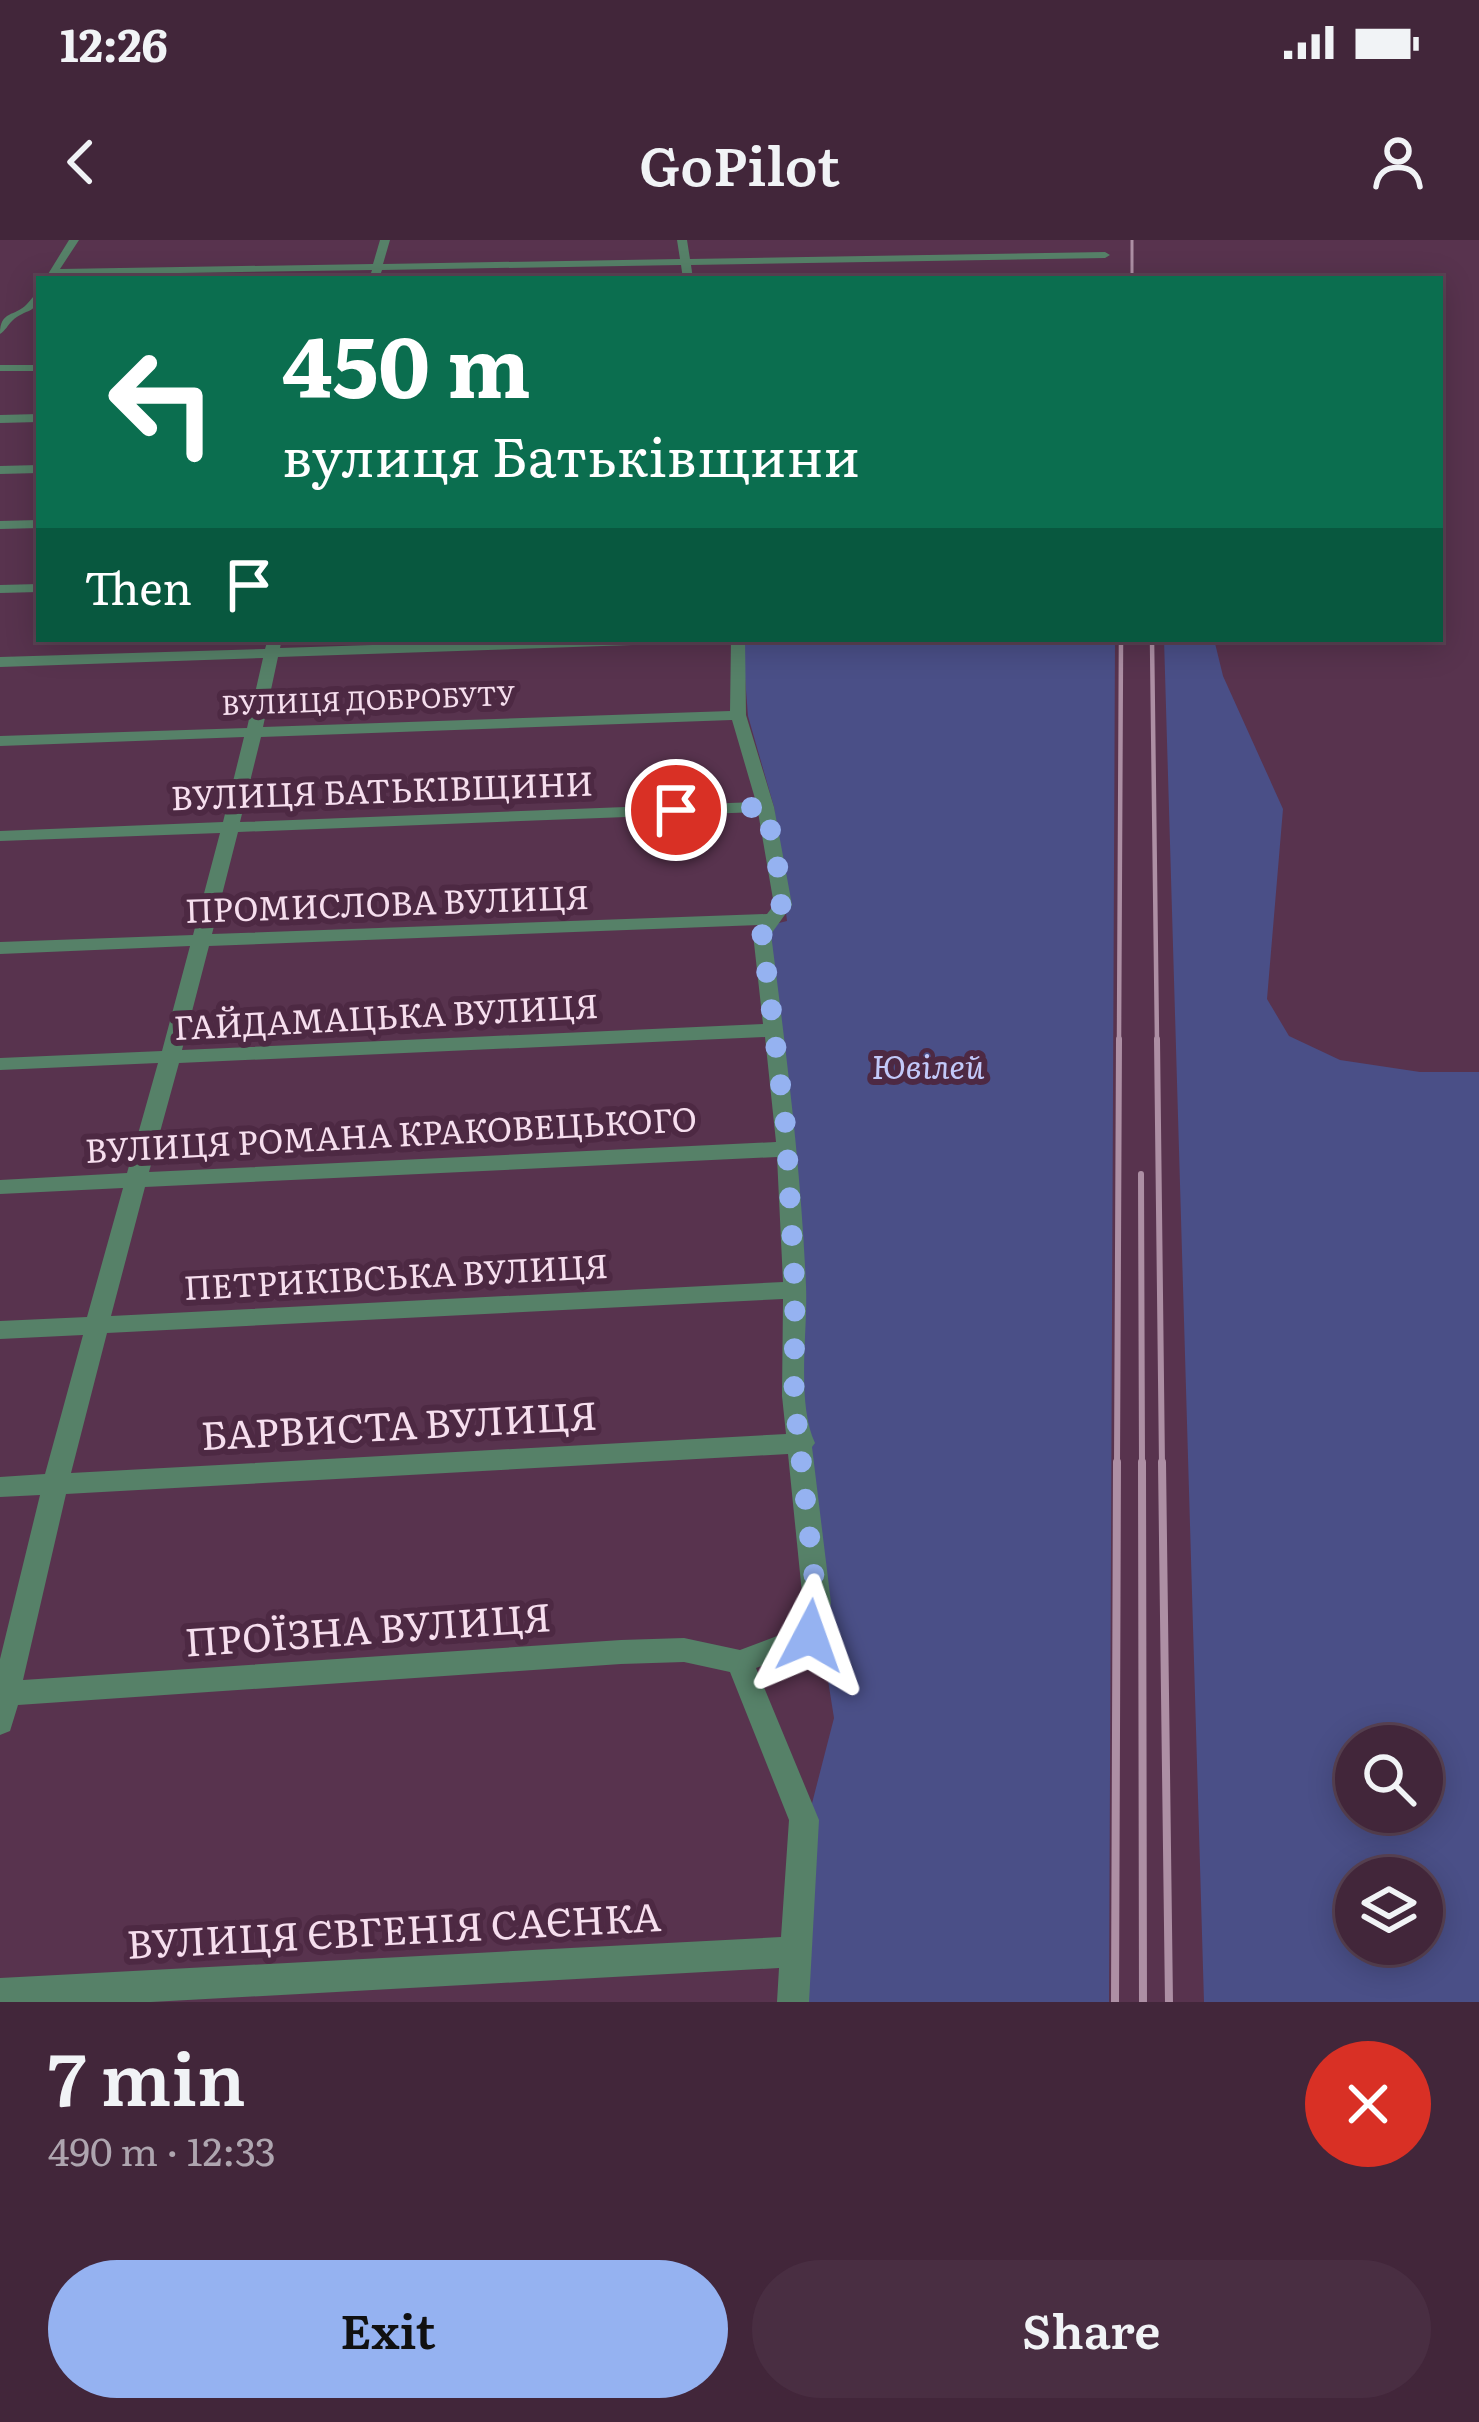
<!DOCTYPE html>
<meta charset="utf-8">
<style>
:root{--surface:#42263a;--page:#492e42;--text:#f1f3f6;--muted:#aea5af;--line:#5a4354;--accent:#95b2f1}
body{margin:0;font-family:Literata,serif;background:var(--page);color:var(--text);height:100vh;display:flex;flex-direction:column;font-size:45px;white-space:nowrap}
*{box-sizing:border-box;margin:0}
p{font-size:39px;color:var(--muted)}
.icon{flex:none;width:66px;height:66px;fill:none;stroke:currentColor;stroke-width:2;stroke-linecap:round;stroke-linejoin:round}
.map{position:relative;height:1762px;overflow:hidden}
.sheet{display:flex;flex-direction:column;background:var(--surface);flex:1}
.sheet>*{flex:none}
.banner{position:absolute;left:36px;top:36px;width:1407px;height:366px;border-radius:0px;box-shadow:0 6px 30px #0003,0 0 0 3px var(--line);background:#0b6e4f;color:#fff;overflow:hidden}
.tools{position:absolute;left:1335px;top:1485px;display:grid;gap:24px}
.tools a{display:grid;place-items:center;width:108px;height:108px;border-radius:50%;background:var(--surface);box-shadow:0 6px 30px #0003,0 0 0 3px var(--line);font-size:60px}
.pin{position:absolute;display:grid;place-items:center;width:102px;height:102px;color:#fff;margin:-51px;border:6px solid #fff;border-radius:50%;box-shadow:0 3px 12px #0007}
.me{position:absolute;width:132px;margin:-66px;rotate:4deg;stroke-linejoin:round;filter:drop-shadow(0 0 9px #0008)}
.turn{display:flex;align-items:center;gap:42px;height:252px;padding:0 48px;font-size:54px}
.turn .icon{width:156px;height:156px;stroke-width:2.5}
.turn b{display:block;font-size:84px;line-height:102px}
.then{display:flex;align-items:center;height:114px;padding:0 48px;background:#0003;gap:24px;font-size:45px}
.round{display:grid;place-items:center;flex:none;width:126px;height:126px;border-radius:63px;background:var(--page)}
.overview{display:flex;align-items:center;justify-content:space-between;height:204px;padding:0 48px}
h1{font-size:72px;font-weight:600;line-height:90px}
.cta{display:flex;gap:24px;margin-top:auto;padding:24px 48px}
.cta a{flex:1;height:138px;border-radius:72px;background:var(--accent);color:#111;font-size:48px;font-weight:600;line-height:138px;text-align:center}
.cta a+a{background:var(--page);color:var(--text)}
.status{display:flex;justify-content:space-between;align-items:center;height:84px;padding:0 60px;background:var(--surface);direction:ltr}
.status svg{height:33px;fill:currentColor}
header{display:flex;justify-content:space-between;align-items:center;height:156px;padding:0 48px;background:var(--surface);font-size:54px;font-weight:600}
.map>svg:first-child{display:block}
.green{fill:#4a4f87;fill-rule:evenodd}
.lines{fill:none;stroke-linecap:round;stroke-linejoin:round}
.minor{fill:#568168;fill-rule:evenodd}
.rail-far3{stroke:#ad8fa4;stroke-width:3}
.rail-far2{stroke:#ad8fa4;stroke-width:4.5}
.rail-far1{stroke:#ad8fa4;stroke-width:6}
.rail{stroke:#ad8fa4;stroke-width:8}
.route{stroke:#95b2f1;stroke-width:21;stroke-dasharray:0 37.8}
.labels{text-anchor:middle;stroke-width:12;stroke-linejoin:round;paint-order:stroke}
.far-street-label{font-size:27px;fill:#f6deee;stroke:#4d2943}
.street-label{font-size:33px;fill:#f6deee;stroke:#4d2943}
.park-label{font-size:33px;font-style:italic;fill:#c2c9f9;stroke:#4d2943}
.near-street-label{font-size:39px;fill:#f6deee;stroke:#4d2943}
</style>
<div class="status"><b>12:26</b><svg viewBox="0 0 49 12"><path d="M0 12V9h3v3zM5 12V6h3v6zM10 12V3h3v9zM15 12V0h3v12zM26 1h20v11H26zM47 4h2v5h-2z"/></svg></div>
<header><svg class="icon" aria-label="back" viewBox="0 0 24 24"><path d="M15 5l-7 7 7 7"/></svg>GoPilot<svg class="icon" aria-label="person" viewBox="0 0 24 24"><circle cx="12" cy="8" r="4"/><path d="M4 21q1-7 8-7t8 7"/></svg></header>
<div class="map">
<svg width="1479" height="1762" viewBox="0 0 1479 1762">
<rect width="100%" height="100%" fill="#58334e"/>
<!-- green -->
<g class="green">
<polygon points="742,399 1115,399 1109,1762 797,1762 809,1575 834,1478 819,1384 763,693 771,685 787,681 774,567 748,476"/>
<path d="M1164,399H1214L1223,436L1283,569L1267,759L1289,796L1340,820L1420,832H1479V1762H1204ZM1356,1506H1422V1572H1356ZM1356,1638H1422V1704H1356Z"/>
</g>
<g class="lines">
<!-- minor -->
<g class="minor">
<polygon points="69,0 79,0 60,29 373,24 380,0 390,0 383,24 680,19 677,0 687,0 690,19 1105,12 1110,15 1105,18 691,25 693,39 683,39 681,25 382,30 379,39 369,39 372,30 56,35 53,39 45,39"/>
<path d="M39,51C39,75 25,68 12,81C8,85 5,91 0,94C0,70 15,77 27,64C31,60 34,55 39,51Z"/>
<rect x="0" y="125" width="39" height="6"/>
<polygon points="39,174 39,182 0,183 0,175"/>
<polygon points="39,225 39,233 0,234 0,226"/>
<polygon points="39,280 39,288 0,289 0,281"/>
<polygon points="39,344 39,352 0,353 0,345"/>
<path d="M268,399H282L280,408L557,399H698L691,403L278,417L263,487L730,471L731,399H745L746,475L774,567L792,665L771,694C786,811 801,927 806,1046C808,1092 796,1162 815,1203L812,1207L831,1363L820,1404L756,1428L819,1580L809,1762H777L779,1728L151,1762H0V1738L781,1697L789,1580L730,1432L684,1422L621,1424L18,1465L10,1491L0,1495V1419L40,1255L0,1257V1237L45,1234L83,1095L0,1099V1081L87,1077L123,948L0,954V940L127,933L158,823L0,830V818L162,811L190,706L0,714V702L193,695L220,593L0,601V591L223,582L244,497L0,506V496L247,488L263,418L0,427V417L265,409ZM732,480L756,562L240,582L261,497ZM758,572L774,665L767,674L212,694L238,592ZM759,685L753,694L763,784L182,810L209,706ZM765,797L776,902L149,932L179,823ZM777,917L783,1042L111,1076L145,947ZM783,1059L782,1156L786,1194L71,1233L107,1093ZM788,1214L803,1363L798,1388L740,1410L684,1398L621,1400L23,1440L66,1254Z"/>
</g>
<!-- rail-far3 -->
<polyline class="rail-far3" points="1132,0 1132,39"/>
<!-- rail-far2 -->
<g class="rail-far2">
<polyline points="1152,399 1157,802"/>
<polyline points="1119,802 1121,399"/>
</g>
<!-- rail-far1 -->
<g class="rail-far1">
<polyline points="1157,799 1162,1225"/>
<polyline points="1141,934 1142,1225"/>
<polyline points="1117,1225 1119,799"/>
</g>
<!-- rail -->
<g class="rail">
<polyline points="1142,1222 1143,1762"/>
<polyline points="1162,1222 1169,1762"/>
<polyline points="1115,1762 1117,1222"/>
</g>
</g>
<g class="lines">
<!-- route -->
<polyline class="route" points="676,570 766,567 781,644 781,674 762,694 786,889 795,1050 794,1156 817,1363 810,1396"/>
</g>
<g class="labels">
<!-- far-street labels -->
<g class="far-street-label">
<text transform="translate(368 461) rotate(-2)" y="9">ВУЛИЦЯ ДОБРОБУТУ</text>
</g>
<!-- street labels -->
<g class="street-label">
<text transform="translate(382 551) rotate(-2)" y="12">ВУЛИЦЯ БАТЬКІВЩИНИ</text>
<text transform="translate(387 664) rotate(-2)" y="12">ПРОМИСЛОВА ВУЛИЦЯ</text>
<text transform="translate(386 777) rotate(-3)" y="12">ГАЙДАМАЦЬКА ВУЛИЦЯ</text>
<text transform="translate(391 895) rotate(-3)" y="12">ВУЛИЦЯ РОМАНА КРАКОВЕЦЬКОГО</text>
<text transform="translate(396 1037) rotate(-3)" y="12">ПЕТРИКІВСЬКА ВУЛИЦЯ</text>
</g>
<!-- park labels -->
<g class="park-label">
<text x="928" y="839">Ювілей</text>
</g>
<!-- near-street labels -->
<g class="near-street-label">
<text transform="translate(399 1186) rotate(-3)" y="14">БАРВИСТА ВУЛИЦЯ</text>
<text transform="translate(368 1390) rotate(-4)" y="14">ПРОЇЗНА ВУЛИЦЯ</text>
<text transform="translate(394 1691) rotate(-3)" y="14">ВУЛИЦЯ ЄВГЕНІЯ САЄНКА</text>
</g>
</g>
</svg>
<div class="tools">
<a><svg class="icon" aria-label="search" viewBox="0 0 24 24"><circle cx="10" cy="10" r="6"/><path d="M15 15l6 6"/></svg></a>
<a><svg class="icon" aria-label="layers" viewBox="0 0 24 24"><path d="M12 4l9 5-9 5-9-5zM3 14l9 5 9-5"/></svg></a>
</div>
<div class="pin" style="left:676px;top:570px;background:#d93025"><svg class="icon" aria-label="arrive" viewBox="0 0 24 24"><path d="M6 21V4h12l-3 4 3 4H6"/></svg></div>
<svg class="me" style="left:810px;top:1396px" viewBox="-20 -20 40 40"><path d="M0-17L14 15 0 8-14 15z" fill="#95b2f1" stroke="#fff" stroke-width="4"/></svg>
<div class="banner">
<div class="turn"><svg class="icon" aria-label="left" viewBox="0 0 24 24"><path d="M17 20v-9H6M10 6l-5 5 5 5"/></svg><div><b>450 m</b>вулиця Батьківщини</div></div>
<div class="then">Then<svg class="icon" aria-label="arrive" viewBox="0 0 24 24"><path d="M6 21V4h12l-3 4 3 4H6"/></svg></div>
</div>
</div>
<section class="sheet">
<div class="overview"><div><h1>7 min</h1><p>490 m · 12:33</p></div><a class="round" style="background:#d93025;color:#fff"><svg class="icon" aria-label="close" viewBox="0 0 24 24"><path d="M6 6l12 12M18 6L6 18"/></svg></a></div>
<div class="cta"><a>Exit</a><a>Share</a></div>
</section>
